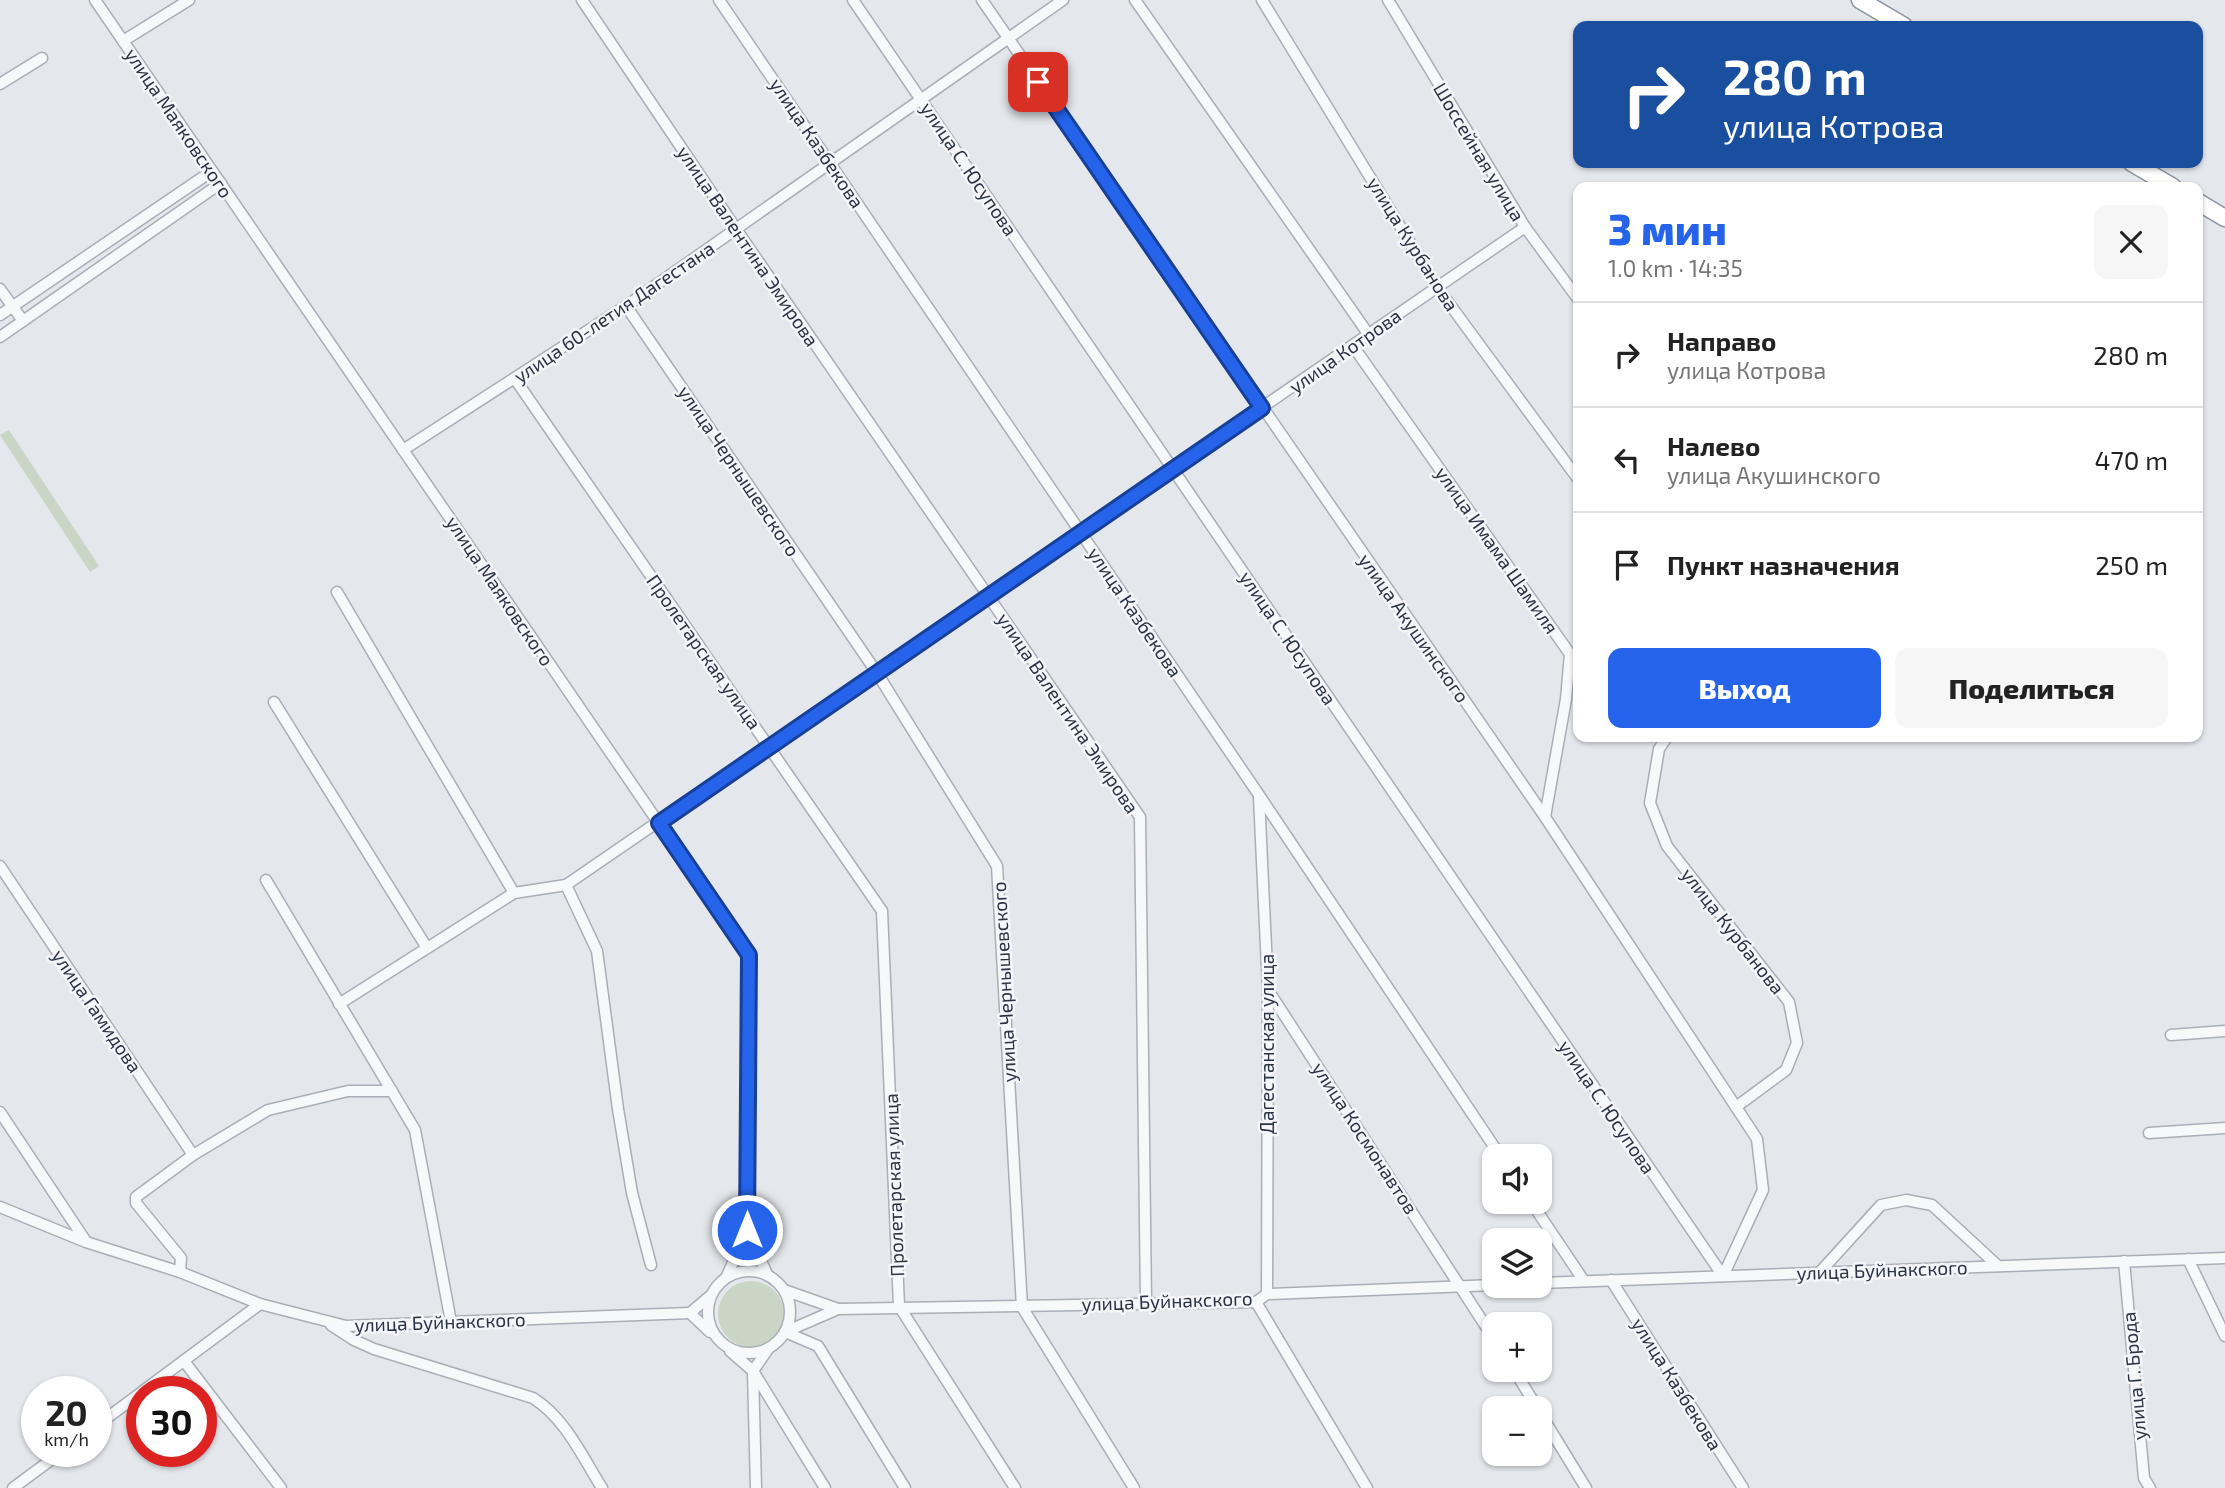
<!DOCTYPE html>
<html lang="ru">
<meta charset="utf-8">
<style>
body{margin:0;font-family:"Exo 2",sans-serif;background:#f6f6f6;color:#222;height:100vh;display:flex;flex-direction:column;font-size:26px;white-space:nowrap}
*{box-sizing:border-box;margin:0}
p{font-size:23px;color:#767676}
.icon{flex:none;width:38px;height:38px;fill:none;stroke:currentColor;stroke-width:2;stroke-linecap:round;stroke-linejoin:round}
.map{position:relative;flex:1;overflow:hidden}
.drawer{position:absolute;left:1573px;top:182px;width:630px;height:560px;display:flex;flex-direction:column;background:#fff;border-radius:14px;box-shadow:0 2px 5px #0004}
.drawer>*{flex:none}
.top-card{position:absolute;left:1573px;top:21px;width:630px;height:147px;border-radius:14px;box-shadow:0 2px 5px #0004;background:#1a4fa0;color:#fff;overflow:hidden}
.controls{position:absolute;left:1482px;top:1144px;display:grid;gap:14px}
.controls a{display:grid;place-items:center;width:70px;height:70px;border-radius:14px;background:#fff;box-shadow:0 2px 5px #0004;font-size:35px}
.speed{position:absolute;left:21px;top:1376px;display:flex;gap:14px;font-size:35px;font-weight:700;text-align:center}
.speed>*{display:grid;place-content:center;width:91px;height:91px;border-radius:50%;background:#fff;box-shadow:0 2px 5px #0004;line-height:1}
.speed small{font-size:18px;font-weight:400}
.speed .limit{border:10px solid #d22;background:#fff;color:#111}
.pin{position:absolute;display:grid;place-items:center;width:60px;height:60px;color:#fff;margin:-30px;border-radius:14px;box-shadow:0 4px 10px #0006}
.me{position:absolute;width:77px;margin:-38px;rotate:0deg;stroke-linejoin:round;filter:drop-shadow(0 0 5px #0008)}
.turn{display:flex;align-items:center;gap:24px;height:147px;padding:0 35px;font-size:32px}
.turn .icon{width:91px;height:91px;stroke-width:2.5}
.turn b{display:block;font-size:49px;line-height:60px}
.round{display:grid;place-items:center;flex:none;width:74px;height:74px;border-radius:14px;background:#f6f6f6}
.summary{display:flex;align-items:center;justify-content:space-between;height:119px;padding:0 35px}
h1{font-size:42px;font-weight:800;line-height:52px;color:#2563eb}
.cta{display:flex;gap:14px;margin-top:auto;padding:14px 35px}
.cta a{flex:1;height:80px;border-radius:14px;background:#2563eb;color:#fff;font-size:28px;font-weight:800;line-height:80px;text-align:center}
.cta a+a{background:#f6f6f6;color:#222}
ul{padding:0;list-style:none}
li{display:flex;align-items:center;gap:21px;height:105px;padding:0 35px;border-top:2px solid #e0e0e0}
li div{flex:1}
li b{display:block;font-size:26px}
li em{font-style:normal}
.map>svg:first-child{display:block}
.green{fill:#c9d6c5}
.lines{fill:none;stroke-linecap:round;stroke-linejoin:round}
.minor-casing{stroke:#a9aeb7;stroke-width:13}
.trunk-casing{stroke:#8b94a3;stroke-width:19}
.minor{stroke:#f7f8fa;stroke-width:10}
.trunk{stroke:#fff;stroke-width:16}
.route-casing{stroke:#184099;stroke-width:18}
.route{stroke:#2563eb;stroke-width:12}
.labels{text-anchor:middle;stroke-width:5;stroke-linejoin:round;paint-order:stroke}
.street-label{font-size:19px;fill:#2b3445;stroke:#f4f6f9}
</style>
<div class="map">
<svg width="2225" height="1488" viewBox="0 0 2225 1488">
<rect width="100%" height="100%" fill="#e4e7ec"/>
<g class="green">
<polygon points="9,430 99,566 90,572 0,435"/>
<circle cx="751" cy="1314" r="33"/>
</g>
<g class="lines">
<defs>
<g id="minor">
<polyline points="95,0 749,955 747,1230"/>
<polyline points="582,0 736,229 1140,817 1146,1302"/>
<polyline points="719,0 1259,795 1501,1157"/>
<polyline points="853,0 1723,1276"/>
<polyline points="982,0 1545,817 1757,1139 1763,1190 1723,1276"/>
<polyline points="1135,0 1369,335"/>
<polyline points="1262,0 1437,287 1578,479"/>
<polyline points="1388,0 1525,227 1578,299"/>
<polyline points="123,41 189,0"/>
<polyline points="0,84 42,58"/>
<polyline points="0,289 23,321"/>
<polyline points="626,306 877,673 997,866 1022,1307 1134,1488"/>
<polyline points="0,315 212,171"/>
<polyline points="0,337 221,183"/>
<polyline points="1353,346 1570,654 1566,699 1545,817"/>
<polyline points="515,379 882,911 899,1306 1015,1488"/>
<polyline points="403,450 626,306 1063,0"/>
<polyline points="337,592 514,893"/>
<polyline points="274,702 427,948"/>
<polyline points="1667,737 1659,749 1650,803 1667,846 1789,1002 1797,1043 1786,1070 1736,1107"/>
<polyline points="1259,797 1268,990 1267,1294"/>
<polyline points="0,866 193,1155"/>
<polyline points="266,880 415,1130 451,1322"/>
<polyline points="566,885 597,951 618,1109 632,1193 651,1265"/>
<polyline points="1268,990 1494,1339"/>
<polyline points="339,1004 514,893 566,885 1525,227"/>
<polyline points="2171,1035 2225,1031"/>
<polyline points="0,1112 85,1240"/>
<polyline points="2149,1133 2225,1128"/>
<polyline points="1531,1202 1584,1281"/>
<polyline points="0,1207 86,1242 180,1272 260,1304 346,1326 690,1313"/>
<polyline points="2188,1259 2225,1336"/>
<polyline points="2124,1261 2144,1478 2150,1488"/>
<circle cx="749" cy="1312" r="41"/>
<polyline points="180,1272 181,1258 136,1203 136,1197 193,1155 268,1110 348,1091 392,1091"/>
<polyline points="1820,1272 1881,1205 1906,1200 1932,1205 1998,1266"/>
<polyline points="727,1276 747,1230 767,1274"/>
<polyline points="1611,1280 1743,1488"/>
<polyline points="1540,1283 2225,1258"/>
<polyline points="784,1290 838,1309"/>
<polyline points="1256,1302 1367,1488"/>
<polyline points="690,1313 710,1332"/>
<polyline points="690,1313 710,1296"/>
<path d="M 331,1325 L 354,1340 L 374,1349 L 533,1398 C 565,1418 582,1456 602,1488"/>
<polyline points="785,1332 838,1309 1256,1302 1267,1294 1494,1285"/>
<polyline points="785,1332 818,1346 905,1488"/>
<polyline points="730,1351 753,1371 825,1488"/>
<polyline points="184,1361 281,1488"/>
<polyline points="1514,1370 1538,1409"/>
<polyline points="753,1371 768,1349"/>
<polyline points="753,1372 756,1488"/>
<polyline points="143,1391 260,1304"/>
<polyline points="1540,1413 1586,1488"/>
<polyline points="96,1426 142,1392"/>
<polyline points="13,1488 63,1451"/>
</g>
<g id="trunk">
<polyline points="1860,0 1904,26"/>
<polyline points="2132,163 2173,187"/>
<polyline points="2198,202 2225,218"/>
</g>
</defs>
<use href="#minor" class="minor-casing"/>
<use href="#trunk" class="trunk-casing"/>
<use href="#minor" class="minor"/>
<use href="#trunk" class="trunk"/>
</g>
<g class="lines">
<defs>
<polyline id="route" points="747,1230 749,955 659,823 1262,408 1038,82"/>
</defs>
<use href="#route" class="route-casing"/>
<use href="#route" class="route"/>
</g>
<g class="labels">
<g class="street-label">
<text transform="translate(179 123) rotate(56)" y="7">улица Маяковского</text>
<text transform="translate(817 143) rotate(56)" y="7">улица Казбекова</text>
<text transform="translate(1479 152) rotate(59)" y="7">Шоссейная улица</text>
<text transform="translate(969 169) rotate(56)" y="7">улица С. Юсупова</text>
<text transform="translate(1413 244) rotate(58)" y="7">улица Курбанова</text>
<text transform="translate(748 246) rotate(56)" y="7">улица Валентина Эмирова</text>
<text transform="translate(614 312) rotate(-34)" y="7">улица 60-летия Дагестана</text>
<text transform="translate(1345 351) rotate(-35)" y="7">улица Котрова</text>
<text transform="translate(739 471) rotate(56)" y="7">улица Чернышевского</text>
<text transform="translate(1497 550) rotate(55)" y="7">улица Имама Шамиля</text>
<text transform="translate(500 591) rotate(56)" y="7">улица Маяковского</text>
<text transform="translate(1135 612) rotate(56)" y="7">улица Казбекова</text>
<text transform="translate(1414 628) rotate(55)" y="7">улица Акушинского</text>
<text transform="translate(1288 638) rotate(56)" y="7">улица С. Юсупова</text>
<text transform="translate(704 652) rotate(55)" y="7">Пролетарская улица</text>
<text transform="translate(1068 713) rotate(56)" y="7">улица Валентина Эмирова</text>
<text transform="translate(1733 931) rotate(52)" y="7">улица Курбанова</text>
<text transform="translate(1004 982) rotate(-93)" y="7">улица Чернышевского</text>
<text transform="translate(97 1011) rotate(56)" y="7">улица Гамидова</text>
<text transform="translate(1267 1044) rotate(-90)" y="7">Дагестанская улица</text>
<text transform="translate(1607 1107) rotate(56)" y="7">улица С. Юсупова</text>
<text transform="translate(1365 1138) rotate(57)" y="7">улица Космонавтов</text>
<text transform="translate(894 1185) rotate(-92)" y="7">Пролетарская улица</text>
<text transform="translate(1882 1270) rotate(-2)" y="7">улица Буйнакского</text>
<text transform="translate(1167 1301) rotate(-2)" y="7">улица Буйнакского</text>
<text transform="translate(440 1322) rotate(-2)" y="7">улица Буйнакского</text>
<text transform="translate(2134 1376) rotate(-95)" y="7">улица Г. Брода</text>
<text transform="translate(1677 1384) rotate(58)" y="7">улица Казбекова</text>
</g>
</g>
</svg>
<div class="controls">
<a><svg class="icon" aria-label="sound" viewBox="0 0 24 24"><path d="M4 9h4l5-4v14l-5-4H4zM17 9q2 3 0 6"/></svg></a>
<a><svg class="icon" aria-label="layers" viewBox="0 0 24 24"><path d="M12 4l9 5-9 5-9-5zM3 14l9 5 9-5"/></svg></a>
<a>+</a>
<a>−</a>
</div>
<div class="speed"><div>20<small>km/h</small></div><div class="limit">30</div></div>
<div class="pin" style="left:1038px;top:82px;background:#d93025"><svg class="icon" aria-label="arrive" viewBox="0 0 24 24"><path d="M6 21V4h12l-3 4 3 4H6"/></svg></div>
<svg class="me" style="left:747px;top:1230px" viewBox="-20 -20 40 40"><circle r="17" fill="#2563eb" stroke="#fff" stroke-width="3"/><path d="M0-11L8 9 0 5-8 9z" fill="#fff"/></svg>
<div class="top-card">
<div class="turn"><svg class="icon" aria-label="right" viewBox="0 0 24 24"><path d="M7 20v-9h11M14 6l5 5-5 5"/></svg><div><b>280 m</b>улица Котрова</div></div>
</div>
<section class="drawer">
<div class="summary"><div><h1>3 мин</h1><p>1.0 km · 14:35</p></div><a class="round"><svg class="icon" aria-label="close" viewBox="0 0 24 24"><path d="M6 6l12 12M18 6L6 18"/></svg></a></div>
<ul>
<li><svg class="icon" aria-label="right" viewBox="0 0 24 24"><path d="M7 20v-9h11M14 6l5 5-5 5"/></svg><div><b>Направо</b><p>улица Котрова</p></div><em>280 m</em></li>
<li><svg class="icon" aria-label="left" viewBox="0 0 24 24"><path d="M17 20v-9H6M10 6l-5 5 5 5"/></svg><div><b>Налево</b><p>улица Акушинского</p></div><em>470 m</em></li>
<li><svg class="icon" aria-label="arrive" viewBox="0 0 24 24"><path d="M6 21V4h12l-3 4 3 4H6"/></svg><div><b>Пункт назначения</b></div><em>250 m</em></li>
</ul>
<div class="cta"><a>Выход</a><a>Поделиться</a></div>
</section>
</div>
